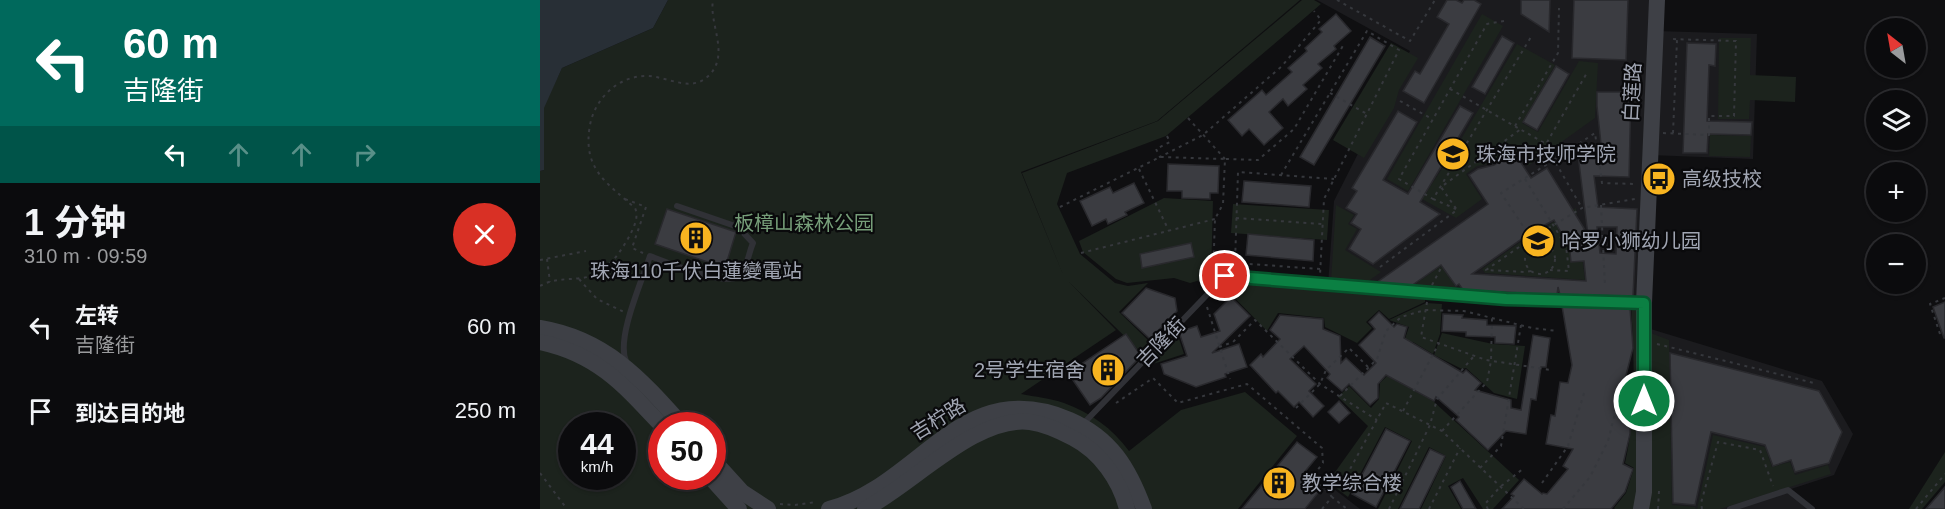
<!DOCTYPE html>
<html lang="zh">
<meta charset="utf-8">
<style>
body{margin:0;font-family:Arial,"Noto Sans SC",sans-serif;background:#19191b;color:#f1f3f6;height:100vh;display:flex;flex-direction:column;font-size:22px;white-space:nowrap}
*{box-sizing:border-box;margin:0}
p{font-size:20px;color:#9a9b9d}
.icon{flex:none;width:33px;height:33px;fill:none;stroke:currentColor;stroke-width:2;stroke-linecap:round;stroke-linejoin:round}
.map{position:relative;flex:1;overflow:hidden}
.drawer{display:flex;flex-direction:column;background:#0b0b0d;width:540px}
.drawer>*{flex:none}
.banner{background:#00695c;color:#fff;overflow:hidden}
.needle{width:39px;rotate:329deg}
.buttons{position:absolute;left:1326px;top:18px;display:grid;gap:12px}
.buttons a{display:grid;place-items:center;width:60px;height:60px;border-radius:50%;background:#0b0b0d;box-shadow:0 2px 4px #0004,0 0 0 2px #2b2b2e;font-size:30px}
.speed{position:absolute;left:18px;top:412px;display:flex;gap:12px;font-size:30px;font-weight:700;text-align:center}
.speed>*{display:grid;place-content:center;width:78px;height:78px;border-radius:50%;background:#0b0b0d;box-shadow:0 2px 4px #0004,0 0 0 2px #2b2b2e;line-height:1}
.speed small{font-size:15px;font-weight:400}
.speed .limit{border:9px solid #d22;background:#fff;color:#111}
.pin{position:absolute;display:grid;place-items:center;width:51px;height:51px;color:#fff;margin:-26px;border:3px solid #fff;border-radius:50%;box-shadow:0 2px 6px #0007}
.me{position:absolute;width:66px;margin:-33px;rotate:0deg;stroke-linejoin:round;filter:drop-shadow(0 0 4px #0008)}
.turn{display:flex;align-items:center;gap:21px;height:126px;padding:0 24px;font-size:27px}
.turn .icon{width:78px;height:78px;stroke-width:2.5}
.turn b{display:block;font-size:42px;line-height:51px}
.lanes{display:flex;align-items:center;height:57px;padding:0 24px;background:#0003;justify-content:center;gap:30px;direction:ltr}
.lanes .off{opacity:.35}
.round{display:grid;place-items:center;flex:none;width:63px;height:63px;border-radius:32px;background:#19191b}
.head{display:flex;align-items:center;justify-content:space-between;height:102px;padding:0 24px}
h1{font-size:36px;font-weight:700;line-height:45px}
ul{padding:0;list-style:none}
li{display:flex;align-items:center;gap:18px;height:84px;padding:0 24px}
li div{flex:1}
li b{display:block;font-size:22px}
li em{font-style:normal}
main{display:flex;flex:1;min-height:0}
.map>svg:first-child{display:block}
.built{fill:#1b1b1e}
.green{fill:#1c231d;fill-rule:evenodd}
.water{fill:#282f36}
.building{fill:#3b3c41;stroke:#29292d;stroke-width:1.5;fill-rule:evenodd}
.lines{fill:none;stroke-linecap:round;stroke-linejoin:round}
.path{stroke:#36383d;stroke-width:2;stroke-dasharray:3 4.5;stroke-linecap:butt}
.lane{stroke:#303136;stroke-width:6}
.secondary{stroke:#3e4046;stroke-width:16}
.route-casing{stroke:#07532c;stroke-width:15}
.route{stroke:#0b8043;stroke-width:10}
.labels{text-anchor:middle;stroke-width:4.5;stroke-linejoin:round;paint-order:stroke}
.street-label{font-size:20px;fill:#a0a5b2;stroke:#0a0a0c}
.poi-label{font-size:20px;fill:#a0a5b2;stroke:#0a0a0c;text-anchor:start}
.park-label{font-size:20px;fill:#769e79;stroke:#0a0a0c}
</style>
<main>
<section class="drawer">
<div class="banner">
<div class="turn"><svg class="icon" aria-label="left" viewBox="0 0 24 24"><path d="M17 20v-9H6M10 6l-5 5 5 5"/></svg><div><b>60 m</b>吉隆街</div></div>
<div class="lanes"><svg class="icon" aria-label="left" viewBox="0 0 24 24"><path d="M17 20v-9H6M10 6l-5 5 5 5"/></svg><svg class="icon off" aria-label="ahead" viewBox="0 0 24 24"><path d="M12 20V5M6 11l6-6 6 6"/></svg><svg class="icon off" aria-label="ahead" viewBox="0 0 24 24"><path d="M12 20V5M6 11l6-6 6 6"/></svg><svg class="icon off" aria-label="right" viewBox="0 0 24 24"><path d="M7 20v-9h11M14 6l5 5-5 5"/></svg></div>
</div>
<div class="head"><div><h1>1 分钟</h1><p>310 m · 09:59</p></div><a class="round" style="background:#d93025;color:#fff"><svg class="icon" aria-label="close" viewBox="0 0 24 24"><path d="M6 6l12 12M18 6L6 18"/></svg></a></div>
<ul>
<li><svg class="icon" aria-label="left" viewBox="0 0 24 24"><path d="M17 20v-9H6M10 6l-5 5 5 5"/></svg><div><b>左转</b><p>吉隆街</p></div><em>60 m</em></li>
<li><svg class="icon" aria-label="arrive" viewBox="0 0 24 24"><path d="M6 21V4h12l-3 4 3 4H6"/></svg><div><b>到达目的地</b></div><em>250 m</em></li>
</ul>
</section>
<div class="map">
<svg width="1405" height="509" viewBox="0 0 1405 509">
<rect width="100%" height="100%" fill="#0f0f11"/>
<g class="built">
<polygon points="777,0 1117,0 1116,31 1217,34 1213,159 1110,155 1104,303 965,299 788,285 794,201 870,51"/>
<polygon points="1104,327 1282,381 1313,434 1294,475 1248,490 1271,509 1101,509"/>
<polygon points="786,483 820,509 766,509"/>
</g>
<g class="green">
<path d="M 128,0 L 760,0 L 617,121 L 481,172 L 524,277 L 482,173 L 618,121 L 762,0 L 774,0 L 781,4 L 626,136 L 527,173 L 517,204 L 540,254 L 575,283 L 588,286 L 608,283 L 579,312 L 610,342 L 628,323 L 636,330 L 644,354 L 613,364 L 528,281 L 576,330 L 481,394 C 495,397 510,398 524,403 C 551,413 572,428 589,451 L 641,410 L 705,392 L 757,436 L 698,509 L 0,509 L 0,171 L 4,170 L 3,108 L 22,68 L 113,28 ZM 32,426 L 82,426 L 82,477 L 32,477 ZM 122,426 L 172,426 L 172,477 L 122,477 Z"/>
<polygon points="942,14 963,26 868,191 847,179"/>
<polygon points="1179,38 1211,38 1210,75 1256,77 1255,102 1210,100 1209,119 1178,119"/>
<polygon points="851,43 878,58 859,90 854,108 824,158 793,140"/>
<polygon points="977,44 1015,65 982,123 998,132 1039,61 1058,63 1055,118 988,166 975,149 954,163 937,166 926,174 942,199 916,218 882,199 917,146"/>
<polygon points="1170,135 1211,136 1210,157 1169,156"/>
<polygon points="624,198 673,201 671,277 650,283 634,278 587,283 576,279 543,252 539,241"/>
<polygon points="693,204 789,210 787,240 691,233"/>
<polygon points="796,205 814,215 808,224 817,229 805,250 841,272 823,285 791,281"/>
<polygon points="1036,208 1045,280 945,273 942,269 979,243"/>
<polygon points="901,266 921,294 868,289"/>
<polygon points="687,278 885,294 885,302 849,319 839,310 826,322 832,328 817,343 785,327 784,318 738,313 727,331 681,284"/>
<polygon points="886,303 902,304 900,334 893,354 873,342 864,358 859,356 869,327 849,320"/>
<path d="M 1091,304 L 1102,305 L 1099,509 L 1075,509 L 1074,508 L 1086,493 L 1094,468 L 1085,463 C 1097,412 1094,357 1091,304 Z"/>
<polygon points="1108,332 1129,340 1132,505 1155,507 1156,509 1104,509"/>
<polygon points="902,333 953,344 985,346 977,399 954,393 926,368 922,369 894,355"/>
<polygon points="847,376 893,401 979,480 953,509 943,509 923,478 908,486 921,509 881,509 906,456 889,447 858,509 838,509 872,441 845,427 808,497 788,482 828,426 798,397 809,386 831,408 839,399 840,383"/>
<polygon points="1173,435 1225,447 1232,467 1250,462 1255,475 1288,465 1291,474 1180,509 1157,509"/>
<polygon points="1405,452 1405,482 1382,509 1369,509"/>
</g>
<polygon class="water" points="0,0 128,0 113,28 22,68 4,108 4,170 0,171"/>
<g class="building">
<polygon points="907,0 916,0 922,3 924,0 934,0 941,4 884,103 863,91 875,71 880,74 909,24 897,17"/>
<polygon points="981,0 1010,0 1009,32 981,14"/>
<polygon points="1034,0 1088,0 1086,60 1032,58"/>
<polygon points="796,14 811,31 794,46 796,49 778,64 782,68 763,85 767,89 748,106 743,99 729,112 743,128 724,145 709,129 702,136 688,120 722,90 726,95 752,72 748,68 767,51 765,48 782,32 779,29"/>
<polygon points="962,36 974,43 945,94 932,87"/>
<polygon points="830,37 845,46 774,165 760,157"/>
<polygon points="1147,43 1176,44 1175,66 1169,65 1167,121 1212,122 1211,135 1168,134 1167,153 1143,153"/>
<polygon points="1016,66 1029,74 997,130 983,122"/>
<path d="M 1057,92 L 1091,92 L 1089,177 L 1054,176 L 1058,207 L 1097,209 L 1093,296 L 1020,295 L 1018,287 L 1017,295 L 923,290 L 919,284 L 916,286 L 901,265 L 871,286 L 836,283 L 948,204 L 929,175 L 938,169 L 954,165 L 974,152 L 991,178 L 1007,168 L 1048,235 L 1037,147 L 1061,144 L 1057,106 ZM 1014,220 L 1023,236 L 1028,233 L 1031,262 L 1044,261 L 1046,281 L 932,274 L 990,233 ZM 1057,227 L 1077,227 L 1076,254 L 1060,253 Z"/>
<polygon points="920,106 933,113 880,202 900,214 833,264 809,249 821,229 811,223 817,214 806,208 817,191 812,188 858,111 877,122 843,180 868,194"/>
<polygon points="628,164 679,166 678,193 670,193 670,199 642,198 642,191 627,191"/>
<polygon points="704,181 771,186 769,207 702,202"/>
<polygon points="594,183 604,203 585,212 587,215 568,224 566,219 552,226 540,201 570,187 573,193"/>
<polygon points="127,209 196,232 185,268 115,244"/>
<polygon points="708,234 774,240 773,261 706,255"/>
<polygon points="651,243 654,257 602,268 600,254"/>
<polygon points="606,288 635,298 637,311 610,339 582,313"/>
<polygon points="691,297 710,316 672,353 699,344 707,367 685,374 686,377 656,387 624,374 621,364 647,356 639,332 657,326 661,337 680,331 674,314"/>
<polygon points="1405,302 1405,338 1404,338 1393,307"/>
<polygon points="1022,306 1090,308 1093,348 1082,391 1091,393 1090,434 1083,464 1093,469 1085,492 1071,509 962,509 974,496 971,494 984,479 1002,494 1003,493 1007,494 1028,469 1023,466 1033,449 1006,444 1011,415 1015,416 1020,382 1028,383 1032,365"/>
<polygon points="839,312 854,327 857,324 867,327 864,338 923,373 926,370 941,383 935,390 971,400 971,408 981,410 993,335 1010,338 1006,367 1001,367 996,400 991,399 986,434 966,431 948,450 916,420 919,417 896,397 894,401 846,375 838,384 838,398 830,405 809,384 802,391 787,378 790,374 764,346 750,359 776,384 769,391 784,406 773,417 759,402 754,407 738,391 736,393 710,365 721,354 723,357 740,339 730,330 740,315 783,319 783,329 800,336 801,363 806,358 824,375 836,363 819,345 835,329 829,322"/>
<polygon points="903,314 923,315 922,318 947,320 947,325 976,326 974,344 955,343 955,337 926,336 926,332 902,331"/>
<polygon points="586,334 601,356 561,398 550,405 528,373"/>
<polygon points="1130,353 1279,391 1302,432 1289,463 1255,472 1251,460 1233,466 1225,445 1171,432 1155,505 1133,503"/>
<polygon points="799,401 810,413 799,423 788,412"/>
<polygon points="846,429 870,441 836,507 812,494"/>
<polygon points="757,442 777,457 763,474 781,489 765,509 702,509"/>
<polygon points="890,449 905,456 879,509 860,509"/>
<polygon points="920,481 936,509 923,509 911,487"/>
<polygon points="1405,487 1405,509 1386,509"/>
</g>
<g class="lines">
<g class="path">
<polyline points="797,0 870,41 895,0"/>
<polyline points="964,21 947,24 859,179 893,199 991,37"/>
<polyline points="910,89 1006,144 1048,71"/>
<polyline points="790,93 827,114"/>
<polyline points="860,101 892,119"/>
<polyline points="648,118 685,159"/>
<polyline points="975,126 1018,53 1019,8"/>
<polyline points="1123,133 1169,135 1169,116 1194,116 1196,41 1130,39"/>
<polyline points="1133,133 1137,40"/>
<polyline points="627,136 630,142 616,149 620,157 663,135 742,66 781,20 774,11"/>
<polyline points="1014,160 1055,133 1062,183 1096,184"/>
<polyline points="599,169 629,231"/>
<polyline points="741,175 827,31 859,50 784,199 780,275"/>
<polyline points="985,179 1026,246 1029,271 1010,270"/>
<polyline points="85,199 106,207 92,248 103,253"/>
<polyline points="893,199 916,209"/>
<polyline points="1061,205 1065,286"/>
<polyline points="520,207 620,157 685,159"/>
<polyline points="696,218 782,224"/>
<polyline points="991,238 961,193 1014,160 1042,208"/>
<circle cx="1000" cy="259" r="15"/>
<polyline points="541,253 675,219"/>
<polyline points="7,259 10,282"/>
<polyline points="0,260 46,251"/>
<polyline points="840,267 917,210 901,187 981,129"/>
<polyline points="780,269 695,263 698,172 794,179"/>
<polyline points="991,271 986,272 946,270 992,238 1042,208 1095,199"/>
<polyline points="673,276 675,219 683,204 685,159 718,160 754,129 804,44"/>
<polyline points="39,279 57,299 84,312"/>
<polyline points="892,285 901,268"/>
<path d="M 0,286 C 14,278 26,280 42,278 C 65,275 79,255 90,235 C 94,227 99,217 95,208 C 67,183 42,169 50,125 C 55,98 79,75 108,76 C 130,77 154,95 172,72 C 188,51 169,23 173,0"/>
<polyline points="887,302 881,337 946,360 1011,370"/>
<polyline points="667,307 690,379"/>
<polyline points="1400,334 1390,304 1405,298"/>
<polyline points="1117,344 1274,383"/>
<polyline points="679,347 693,342 715,320 780,384 837,420"/>
<polyline points="800,396 837,359 846,331 861,317 885,310 924,311 992,328 1018,331"/>
<polyline points="576,403 613,378 638,403 707,384 782,448 783,463 773,476 792,497"/>
<polyline points="756,408 780,384 786,370 809,348 828,367"/>
<polyline points="863,411 899,343"/>
<polyline points="902,431 947,382 951,361 952,318"/>
<polyline points="940,468 961,446 981,325"/>
<polyline points="0,473 27,509"/>
<polyline points="803,482 846,403 902,431 984,509"/>
<polyline points="1002,483 1028,446 1045,390"/>
<polyline points="240,504 255,505 276,502"/>
<polyline points="782,509 792,497 807,509"/>
<polyline points="849,509 890,425 897,399 934,356"/>
<polyline points="889,509 920,448"/>
<polyline points="948,509 945,504 960,487 984,468"/>
<polyline points="1023,509 1050,477 1068,441 1080,394"/>
<polyline points="1118,509 1119,491"/>
<polyline points="1162,509 1161,503 1178,442 1220,450 1233,486"/>
<polyline points="1376,509 1405,474"/>
</g>
<g class="lane">
<path d="M 86,361 C 76,338 102,281 110,256 C 126,262 191,289 201,275 C 207,267 209,252 213,243 L 198,227 L 137,206"/>
<polyline points="542,425 685,276 966,299 1104,303"/>
<polyline points="1190,509 1248,490 1272,509"/>
</g>
<g class="secondary">
<path d="M 0,328 C 66,339 101,379 143,426"/>
<path d="M 0,342 C 57,354 84,385 122,426"/>
<polyline points="172,459 202,492 228,509"/>
<polyline points="170,477 199,509"/>
<path d="M 289,509 C 380,486 421,373 530,420 C 571,438 589,468 604,509"/>
<path d="M 325,509 C 372,485 436,415 490,422 C 505,424 520,431 533,438 C 560,452 580,480 587,509"/>
<polyline points="1101,509 1104,492 1104,303 1117,0"/>
</g>
</g>
<g class="lines">
<defs>
<polyline id="route" points="685,276 966,299 1104,303 1104,401"/>
</defs>
<use href="#route" class="route-casing"/>
<use href="#route" class="route"/>
</g>
<defs>
<symbol id="university-disc" viewBox="-11 -11 22 22"><circle r="9.5" fill="#f8b420" stroke="#0a0a0c"/><path d="M0-5L7-2L0 1L-7-2ZM-4 1L0 2.5L4 1V4Q0 6-4 4Z" fill="#111"/></symbol>
<symbol id="bus-disc" viewBox="-11 -11 22 22"><circle r="9.5" fill="#f8b420" stroke="#0a0a0c"/><path d="M-5-6H5V4H4V6H2V4H-2V6H-4V4H-5ZM-3.5-4V0h7V-4ZM-3.5 1.2v1.5H-2V1.2ZM2 1.2v1.5H3.5V1.2Z" fill="#111"/></symbol>
<symbol id="building-disc" viewBox="-11 -11 22 22"><circle r="9.5" fill="#f8b420" stroke="#0a0a0c"/><path d="M-4-6H4V6H1V3H-1V6H-4ZM-2.5-4.3h1.7v1.8h-1.7ZM.8-4.3h1.7v1.8H.8ZM-2.5-1h1.7V.8h-1.7ZM.8-1h1.7V.8H.8Z" fill="#111"/></symbol>
<symbol id="school-disc" viewBox="-11 -11 22 22"><circle r="9.5" fill="#f8b420" stroke="#0a0a0c"/><path d="M0-5L7-2L0 1L-7-2ZM-4 1L0 2.5L4 1V4Q0 6-4 4Z" fill="#111"/></symbol>
</defs>
<g fill-rule="evenodd">
<use href="#university-disc" x="894" y="135" width="38" height="38"/>
<use href="#bus-disc" x="1100" y="160" width="38" height="38"/>
<use href="#building-disc" x="137" y="219" width="38" height="38"/>
<use href="#school-disc" x="979" y="222" width="38" height="38"/>
<use href="#building-disc" x="549" y="351" width="38" height="38"/>
<use href="#building-disc" x="720" y="464" width="38" height="38"/>
</g>
<g class="labels">
<g class="street-label">
<text transform="translate(1092 92) rotate(-87)" y="7">白莲路</text>
<text transform="translate(621 342) rotate(-46)" y="7">吉隆街</text>
<text transform="translate(398 419) rotate(-32)" y="7">吉柠路</text>
</g>
<g class="poi-label">
<text x="936" y="161">珠海市技师学院</text>
<text x="1142" y="186">高级技校</text>
<text x="1021" y="248">哈罗小狮幼儿园</text>
<text x="156" y="278" text-anchor="middle">珠海110千伏白蓮變電站</text>
<text x="545" y="377" text-anchor="end">2号学生宿舍</text>
<text x="762" y="490">教学综合楼</text>
</g>
<g class="park-label">
<text x="264" y="230">板樟山森林公园</text>
</g>
</g>
</svg>
<div class="buttons">
<a><svg class="needle" viewBox="-14 -14 28 28"><path d="M0-13l5 13h-10z" fill="#e53935"/><path d="M0 13l5-13h-10z" fill="#9a9b9d"/></svg></a>
<a><svg class="icon" aria-label="layers" viewBox="0 0 24 24"><path d="M12 4l9 5-9 5-9-5zM3 14l9 5 9-5"/></svg></a>
<a>+</a>
<a>−</a>
</div>
<div class="speed"><div>44<small>km/h</small></div><div class="limit">50</div></div>
<div class="pin" style="left:685px;top:276px;background:#d93025"><svg class="icon" aria-label="arrive" viewBox="0 0 24 24"><path d="M6 21V4h12l-3 4 3 4H6"/></svg></div>
<svg class="me" style="left:1104px;top:401px" viewBox="-20 -20 40 40"><circle r="17" fill="#0b8043" stroke="#fff" stroke-width="3"/><path d="M0-11L8 9 0 5-8 9z" fill="#fff"/></svg>
</div>
</main>
